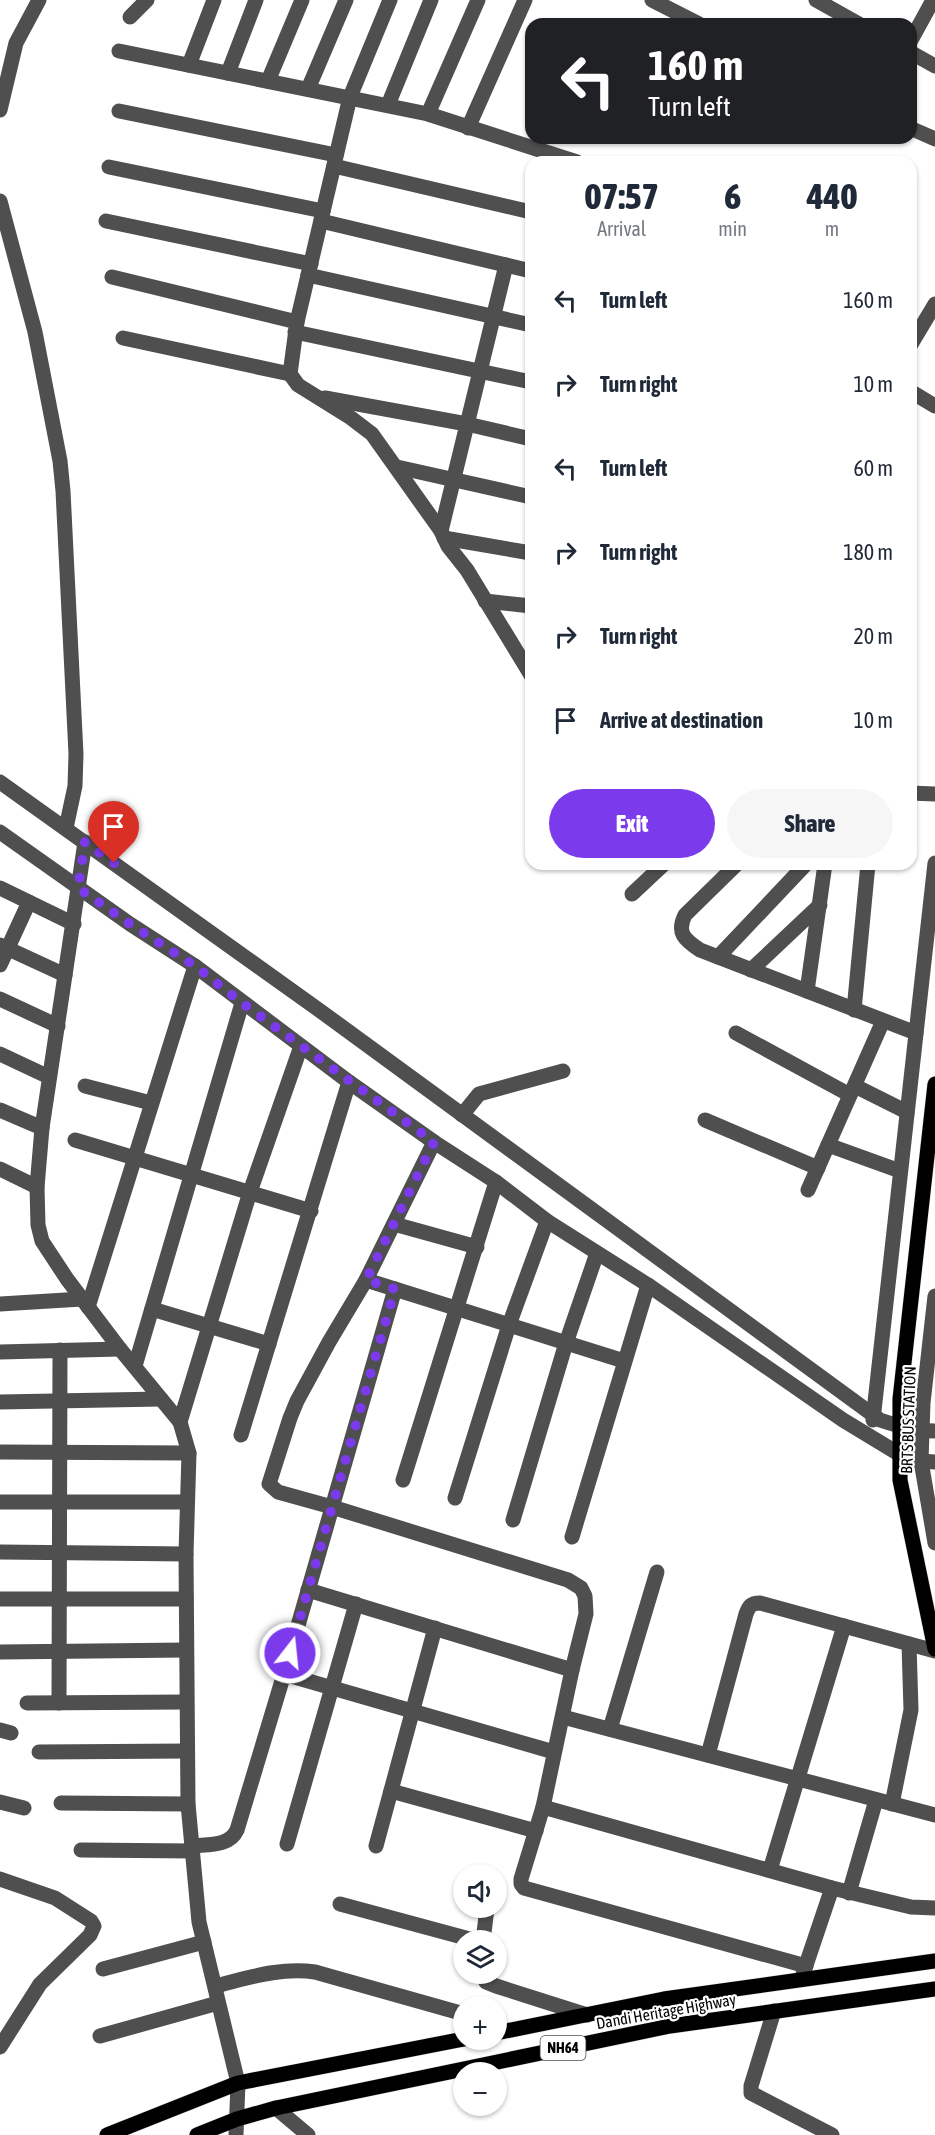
<!DOCTYPE html>
<meta charset="utf-8">
<style>
body{margin:0;font-family:"Asap Condensed",sans-serif;background:#f6f6f7;color:#1f2937;height:100vh;display:flex;flex-direction:column;font-size:22px;white-space:nowrap}
*{box-sizing:border-box;margin:0}
p{font-size:20px;color:#747a83}
.icon{flex:none;width:33px;height:33px;fill:none;stroke:currentColor;stroke-width:2;stroke-linecap:round;stroke-linejoin:round}
.map{position:relative;flex:1;overflow:hidden}
.details{position:absolute;left:525px;top:156px;width:392px;height:714px;display:flex;flex-direction:column;background:#fff;border-radius:18px;box-shadow:0 2px 4px #0004}
.details>*{flex:none}
.top-card{position:absolute;left:525px;top:18px;width:392px;height:126px;border-radius:18px;box-shadow:0 2px 4px #0004;background:#202124;color:#fff;overflow:hidden}
.buttons{position:absolute;left:453px;top:1864px;display:grid;gap:12px}
.buttons a{display:grid;place-items:center;width:54px;height:54px;border-radius:50%;background:#fff;box-shadow:0 2px 4px #0004;font-size:30px}
.pin{position:absolute;display:grid;place-items:center;width:51px;height:51px;color:#fff;margin:-62px -26px;border-radius:50% 50% 50% 0;rotate:-45deg;box-shadow:0 0 6px #0007}
.pin .icon{rotate:45deg}
.me{position:absolute;width:66px;margin:-33px;rotate:16deg;stroke-linejoin:round;filter:drop-shadow(0 0 4px #0008)}
.turn{display:flex;align-items:center;gap:21px;height:126px;padding:0 24px;font-size:27px}
.turn .icon{width:78px;height:78px;stroke-width:2.5}
.turn b{display:block;font-size:42px;line-height:51px}
.eta{display:flex;justify-content:space-evenly;align-items:center;height:102px;text-align:center}
.eta b{font-size:36px;font-weight:800;line-height:42px}
.button{display:flex;gap:12px;margin-top:auto;padding:12px 24px}
.button a{flex:1;height:69px;border-radius:36px;background:#7c3aed;color:#fff;font-size:24px;font-weight:800;line-height:69px;text-align:center}
.button a+a{background:#f6f6f7;color:#1f2937}
ul{padding:0;list-style:none}
li{display:flex;align-items:center;gap:18px;height:84px;padding:0 24px}
li div{flex:1}
li b{display:block;font-size:22px}
li em{font-style:normal}
.map>svg:first-child{display:block}
.lines{fill:none;stroke-linecap:round;stroke-linejoin:round}
.major-casing{stroke:#dbdbdb;stroke-width:16}
.minor{stroke:#4f4f4f;stroke-width:15}
.major{stroke:#000;stroke-width:15}
.route{stroke:#7c3aed;stroke-width:10;stroke-dasharray:0 18}
.labels{text-anchor:middle;stroke-width:4.5;stroke-linejoin:round;paint-order:stroke}
.shield{fill:#fff;stroke:#4c4c4c;stroke-width:1.5}
.shield-label{font-size:15px;font-weight:bold;fill:#000}
.street-label{font-size:16px;fill:#000;stroke:#fff}
</style>
<div class="map">
<svg width="935" height="2135" viewBox="0 0 935 2135">
<rect width="100%" height="100%" fill="#fff"/>
<g class="lines">
<defs>
<g id="major">
<polyline points="935,1084 900,1399 900,1480 935,1649"/>
<polyline points="496,2033 664,1999 935,1961"/>
<polyline points="107,2135 238,2083 464,2039"/>
<polyline points="197,2135 237,2119 276,2108 670,2026 935,1989"/>
</g>
</defs>
<use href="#major" class="major-casing"/>
<g class="minor">
<polyline points="390,0 350,97 297,322 290,374 298,385 351,418 372,434 441,531 448,546 467,570 531,675"/>
<polyline points="652,0 699,24"/>
<polyline points="816,0 859,24"/>
<polyline points="130,17 147,0"/>
<polyline points="910,42 933,0"/>
<polyline points="119,51 428,114 577,162"/>
<polyline points="910,52 935,66"/>
<polyline points="189,65 214,0"/>
<polyline points="228,73 256,0"/>
<polyline points="268,81 302,0"/>
<polyline points="308,89 346,0"/>
<polyline points="388,105 431,0"/>
<polyline points="0,110 16,43 39,0"/>
<polyline points="119,111 336,155"/>
<polyline points="428,114 478,0"/>
<polyline points="468,128 525,0"/>
<polyline points="910,128 935,139"/>
<polyline points="334,166 531,212"/>
<polyline points="109,167 323,211"/>
<polyline points="0,201 35,332 60,461 63,491 76,754 75,786 66,828"/>
<polyline points="106,221 311,264"/>
<polyline points="321,221 531,271"/>
<polyline points="308,275 531,325"/>
<polyline points="112,277 297,322"/>
<polyline points="295,332 531,382"/>
<polyline points="123,338 290,374"/>
<polyline points="910,346 935,304"/>
<polyline points="910,391 935,406"/>
<polyline points="325,398 467,424 531,439"/>
<polyline points="397,467 531,497"/>
<polyline points="441,531 506,265"/>
<polyline points="444,538 531,553"/>
<polyline points="485,601 531,606"/>
<path d="M 0,782 L 319,1010 L 880,1420 C 898,1426 915,1431 935,1431"/>
<polyline points="910,793 935,794"/>
<polyline points="0,832 130,924 195,966 349,1082 434,1142 496,1182 547,1221 648,1285 843,1420 899,1454 921,1461 935,1462"/>
<polyline points="85,842 42,1128 37,1187 38,1225 42,1241 67,1279 120,1349 180,1422 189,1453 186,1554 188,1804 199,1922 238,2083 236,2135"/>
<path d="M 737,864 L 685,915 C 676,933 685,940 700,950 L 916,1033"/>
<polyline points="0,888 74,924"/>
<polyline points="632,894 664,864"/>
<polyline points="0,945 65,975"/>
<polyline points="718,957 806,864"/>
<polyline points="0,965 29,902"/>
<polyline points="751,970 820,905"/>
<polyline points="807,991 825,864"/>
<polyline points="0,999 58,1026"/>
<polyline points="854,1010 868,864"/>
<polyline points="736,1033 850,1095"/>
<polyline points="0,1054 49,1077"/>
<polyline points="85,1086 151,1103"/>
<polyline points="855,1086 907,1112"/>
<polyline points="0,1110 42,1128"/>
<polyline points="462,1115 479,1094 563,1071"/>
<polyline points="705,1120 818,1168"/>
<polyline points="75,1140 311,1211"/>
<polyline points="434,1142 366,1280 329,1342 297,1401 290,1418 269,1484 278,1492 332,1507 568,1580 581,1588 585,1596 586,1614 572,1670 543,1807 521,1879 521,1884 524,1888 806,1966"/>
<polyline points="828,1145 900,1171"/>
<polyline points="0,1169 37,1187"/>
<polyline points="808,1190 883,1021"/>
<polyline points="394,1224 477,1247"/>
<polyline points="366,1280 624,1361"/>
<polyline points="935,1296 923,1403 921,1461 935,1543"/>
<polyline points="0,1304 82,1299"/>
<polyline points="88,1307 195,966"/>
<polyline points="152,1309 269,1344"/>
<polyline points="0,1352 120,1349"/>
<polyline points="135,1366 242,1003"/>
<polyline points="0,1402 161,1399"/>
<polyline points="873,1420 935,863"/>
<polyline points="180,1422 250,1192 301,1046"/>
<polyline points="241,1435 349,1082"/>
<polyline points="0,1452 189,1453"/>
<polyline points="403,1480 496,1182"/>
<polyline points="455,1498 509,1325 547,1221"/>
<polyline points="0,1502 187,1502"/>
<polyline points="513,1520 566,1343 597,1253"/>
<polyline points="572,1537 648,1285"/>
<polyline points="0,1552 186,1554"/>
<polyline points="308,1590 572,1670"/>
<polyline points="0,1599 186,1599"/>
<polyline points="0,1652 186,1650"/>
<polyline points="284,1674 554,1752"/>
<polyline points="27,1703 186,1702"/>
<polyline points="59,1703 60,1350"/>
<polyline points="563,1717 935,1815"/>
<polyline points="610,1729 657,1572"/>
<polyline points="0,1730 11,1733"/>
<polyline points="39,1752 187,1751"/>
<path d="M 708,1755 L 746,1614 C 749,1606 751,1603 760,1603 L 935,1651"/>
<polyline points="391,1791 536,1831"/>
<polyline points="0,1802 24,1808"/>
<polyline points="61,1803 188,1804"/>
<polyline points="892,1804 911,1710 909,1644"/>
<polyline points="543,1807 832,1888 911,1907 935,1908"/>
<polyline points="287,1844 356,1604"/>
<path d="M 191,1846 C 208,1844 229,1847 237,1830 L 284,1674 L 395,1289"/>
<polyline points="376,1846 435,1628"/>
<polyline points="81,1850 192,1851"/>
<polyline points="770,1870 844,1626"/>
<polyline points="0,1879 55,1898 91,1921 94,1926 90,1935 40,1984 0,2047"/>
<polyline points="849,1893 876,1800"/>
<polyline points="340,1904 477,1941"/>
<polyline points="483,1941 487,1908"/>
<polyline points="103,1969 204,1942"/>
<polyline points="481,1974 486,1982 496,1986 587,2015"/>
<polyline points="803,1974 832,1888"/>
<path d="M 215,1986 C 248,1978 280,1967 315,1972 L 464,2014"/>
<polyline points="774,2011 751,2086 751,2093 832,2135"/>
<polyline points="100,2036 218,2003"/>
<polyline points="276,2108 308,2135"/>
</g>
<use href="#major" class="major"/>
</g>
<g class="lines">
<polyline class="route" points="114,863 85,842 78,888 130,924 195,966 242,1003 434,1142 366,1280 395,1289 290,1653"/>
</g>
<g class="labels">
<rect class="shield" x="540.5" y="2036" width="45" height="24" rx="4.5"/>
<g class="shield-label">
<text x="563" y="2053">NH64</text>
</g>
<g class="street-label">
<text transform="translate(908 1420) rotate(-88)" y="6">BRTS BUS STATION</text>
<text transform="translate(666 2011) rotate(-10)" y="6">Dandi Heritage Highway</text>
</g>
</g>
</svg>
<div class="buttons">
<a><svg class="icon" aria-label="sound" viewBox="0 0 24 24"><path d="M4 9h4l5-4v14l-5-4H4zM17 9q2 3 0 6"/></svg></a>
<a><svg class="icon" aria-label="layers" viewBox="0 0 24 24"><path d="M12 4l9 5-9 5-9-5zM3 14l9 5 9-5"/></svg></a>
<a>+</a>
<a>−</a>
</div>
<div class="pin" style="left:114px;top:863px;background:#d93025"><svg class="icon" aria-label="arrive" viewBox="0 0 24 24"><path d="M6 21V4h12l-3 4 3 4H6"/></svg></div>
<svg class="me" style="left:290px;top:1653px" viewBox="-20 -20 40 40"><circle r="17" fill="#7c3aed" stroke="#fff" stroke-width="3"/><path d="M0-11L8 9 0 5-8 9z" fill="#fff"/></svg>
<div class="top-card">
<div class="turn"><svg class="icon" aria-label="left" viewBox="0 0 24 24"><path d="M17 20v-9H6M10 6l-5 5 5 5"/></svg><div><b>160 m</b>Turn left</div></div>
</div>
<section class="details">
<div class="eta">
<div><b>07:57</b><p>Arrival</p></div>
<div><b>6</b><p>min</p></div>
<div><b>440</b><p>m</p></div>
</div>
<ul>
<li><svg class="icon" aria-label="left" viewBox="0 0 24 24"><path d="M17 20v-9H6M10 6l-5 5 5 5"/></svg><div><b>Turn left</b></div><em>160 m</em></li>
<li><svg class="icon" aria-label="right" viewBox="0 0 24 24"><path d="M7 20v-9h11M14 6l5 5-5 5"/></svg><div><b>Turn right</b></div><em>10 m</em></li>
<li><svg class="icon" aria-label="left" viewBox="0 0 24 24"><path d="M17 20v-9H6M10 6l-5 5 5 5"/></svg><div><b>Turn left</b></div><em>60 m</em></li>
<li><svg class="icon" aria-label="right" viewBox="0 0 24 24"><path d="M7 20v-9h11M14 6l5 5-5 5"/></svg><div><b>Turn right</b></div><em>180 m</em></li>
<li><svg class="icon" aria-label="right" viewBox="0 0 24 24"><path d="M7 20v-9h11M14 6l5 5-5 5"/></svg><div><b>Turn right</b></div><em>20 m</em></li>
<li><svg class="icon" aria-label="arrive" viewBox="0 0 24 24"><path d="M6 21V4h12l-3 4 3 4H6"/></svg><div><b>Arrive at destination</b></div><em>10 m</em></li>
</ul>
<div class="button"><a>Exit</a><a>Share</a></div>
</section>
</div>
